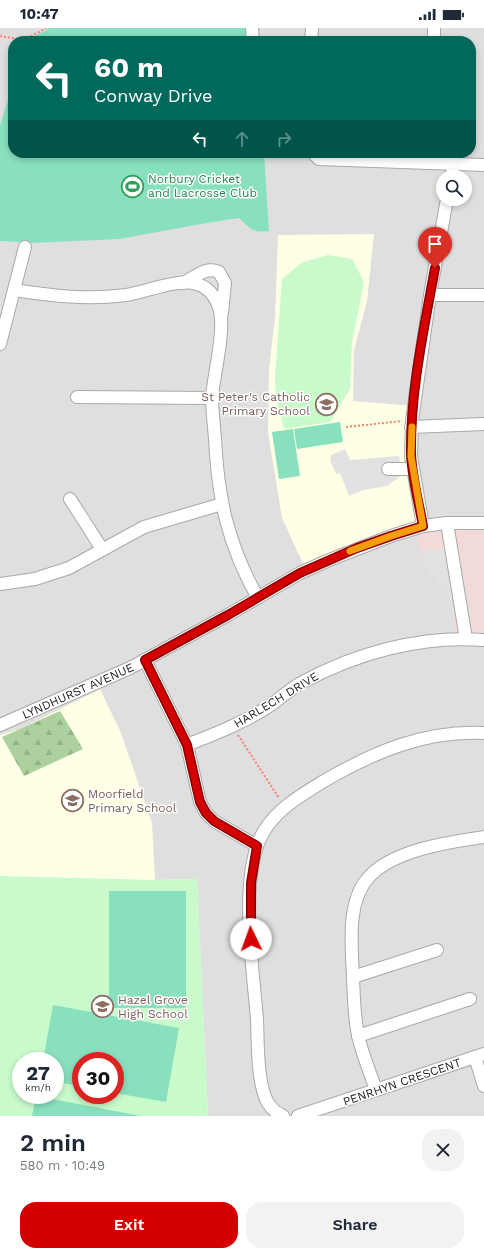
<!DOCTYPE html>
<meta charset="utf-8">
<style>
body{margin:0;font-family:"Work Sans",sans-serif;background:#f2f2f3;color:#1f2937;height:100vh;display:flex;flex-direction:column;font-size:15px;white-space:nowrap}
*{box-sizing:border-box;margin:0}
p{font-size:13px;color:#747a83}
.icon{flex:none;width:22px;height:22px;fill:none;stroke:currentColor;stroke-width:2;stroke-linecap:round;stroke-linejoin:round}
.map{position:relative;height:1088px;overflow:hidden}
.sheet{display:flex;flex-direction:column;background:#fff;flex:1}
.sheet>*{flex:none}
.top-card{position:absolute;left:8px;top:8px;width:468px;height:122px;border-radius:16px;box-shadow:0 2px 6px #0003;background:#00695c;color:#fff;overflow:hidden}
.buttons{position:absolute;left:436px;top:142px;display:grid;gap:8px}
.buttons a{display:grid;place-items:center;width:36px;height:36px;border-radius:50%;background:#fff;box-shadow:0 2px 6px #0003;font-size:20px}
.speed{position:absolute;left:12px;top:1024px;display:flex;gap:8px;font-size:20px;font-weight:700;text-align:center}
.speed>*{display:grid;place-content:center;width:52px;height:52px;border-radius:50%;background:#fff;box-shadow:0 2px 6px #0003;line-height:1}
.speed small{font-size:10px;font-weight:400}
.speed .limit{border:6px solid #d22;background:#fff;color:#111}
.pin{position:absolute;display:grid;place-items:center;width:34px;height:34px;color:#fff;margin:-41px -17px;border-radius:50% 50% 50% 0;rotate:-45deg;box-shadow:0 0 4px #0007}
.pin .icon{rotate:45deg}
.me{position:absolute;width:44px;margin:-22px;rotate:357deg;stroke-linejoin:round;filter:drop-shadow(0 0 3px #0008)}
.turn{display:flex;align-items:center;gap:14px;height:84px;padding:0 20px;font-size:18px}
.turn .icon{width:52px;height:52px;stroke-width:2.5}
.turn b{display:block;font-size:28px;line-height:34px}
.lanes{display:flex;align-items:center;height:38px;padding:0 20px;background:#0003;justify-content:center;gap:20px;direction:ltr}
.lanes .off{opacity:.35}
.round{display:grid;place-items:center;flex:none;width:42px;height:42px;border-radius:16px;background:#f2f2f3}
.overview{display:flex;align-items:center;justify-content:space-between;height:68px;padding:0 20px}
h1{font-size:24px;font-weight:600;line-height:30px}
.cta{display:flex;gap:8px;margin-top:auto;padding:8px 20px}
.cta a{flex:1;height:46px;border-radius:16px;background:#d40000;color:#fff;font-size:16px;font-weight:600;line-height:46px;text-align:center}
.cta a+a{background:#f2f2f3;color:#1f2937}
.status{display:flex;justify-content:space-between;align-items:center;height:28px;padding:0 20px;background:#fff;direction:ltr}
.status svg{height:11px;fill:currentColor}
.map>svg:first-child{display:block}
.residential{fill:#e0dfdf;fill-rule:evenodd}
.commercial{fill:#f2dad9}
.education{fill:#ffffe5;fill-rule:evenodd}
.forest{fill:url(#forest-firs)}
.park{fill:#c8facc;fill-rule:evenodd}
.pitch{fill:#88e0be}
.parking{fill:#e2e2e2}
.lines{fill:none;stroke-linecap:round;stroke-linejoin:round}
.minor-casing{stroke:#a9a9a9;stroke-width:14}
.path{stroke:#fa8072;stroke-width:2;stroke-dasharray:2 2;stroke-linecap:butt}
.minor{stroke:#fff;stroke-width:12}
.route-casing{stroke:#8a0000;stroke-width:10}
.route{stroke:#d40000;stroke-width:7}
.slow{stroke:#f59e0b;stroke-width:7}
.labels{text-anchor:middle;stroke-width:3;stroke-linejoin:round;paint-order:stroke}
.leisure-label{font-size:12px;fill:#27864d;stroke:#fff;text-anchor:start}
.education-label{font-size:12px;fill:#785e54;stroke:#fff;text-anchor:start}
.street-label{font-size:12px;fill:#222;stroke:#fff}
</style>
<div class="status"><b>10:47</b><svg viewBox="0 0 49 12"><path d="M0 12V9h3v3zM5 12V6h3v6zM10 12V3h3v9zM15 12V0h3v12zM26 1h20v11H26zM47 4h2v5h-2z"/></svg></div>
<div class="map">
<svg width="484" height="1088" viewBox="0 0 484 1088">
<defs>
<pattern id="forest-firs" width="22" height="20" patternUnits="userSpaceOnUse"><rect width="22" height="20" fill="#add19e"/><path d="M5 1l3.5 6h-7zM16 11l3.5 6h-7z" fill="#95b388"/></pattern>
</defs>
<rect width="100%" height="100%" fill="#f2efe9"/>
<path class="residential" d="M 0,0 L 484,0 L 484,1088 L 0,1088 ZM 13,13 L 471,13 L 471,125 L 13,125 ZM 443,149 L 465,149 L 465,171 L 443,171 ZM 21,1033 L 55,1033 L 55,1067 L 21,1067 ZM 81,1033 L 115,1033 L 115,1067 L 81,1067 Z"/>
<polygon class="commercial" points="484,495 484,607 455,607 449,560 438,554 425,537 414,501"/>
<g class="education">
<polygon points="374,206 367,273 354,322 353,373 414,378 412,392 423,498 306,542 282,490 268,404 269,342 275,290 278,207"/>
<path d="M 100,661 L 121,705 L 152,795 L 155,852 L 197,851 L 208,1088 L 0,1088 L 0,707 L 20,701 ZM 21,1033 L 55,1033 L 55,1067 L 21,1067 ZM 81,1033 L 115,1033 L 115,1067 L 81,1067 Z"/>
</g>
<polygon class="forest" points="60,683 83,721 24,748 2,709"/>
<g class="park">
<polygon points="328,227 352,231 364,254 352,314 350,361 330,394 284,401 276,371 275,350 282,251 303,234"/>
<path d="M 0,848 L 155,852 L 197,851 L 208,1088 L 0,1088 ZM 21,1033 L 55,1033 L 55,1067 L 21,1067 ZM 81,1033 L 115,1033 L 115,1067 L 81,1067 Z"/>
</g>
<g class="pitch">
<polygon points="50,0 255,0 256,13 25,13"/>
<path d="M 13,57 L 13,125 L 264,125 L 269,203 C 252,205 251,201 239,190 L 212,194 L 119,211 L 32,215 L 0,213 L 0,97 Z"/>
<polygon points="340,394 343,414 297,421 294,401"/>
<polygon points="293,401 300,448 279,451 272,404"/>
<rect x="109" y="863" width="77" height="117"/>
<polygon points="53,977 179,1000 166,1074 115,1065 115,1033 81,1033 81,1058 55,1054 55,1033 43,1033"/>
<polygon points="36,1068 141,1088 32,1088"/>
</g>
<g class="parking">
<polygon points="345,421 350,432 399,428 402,447 387,458 363,462 349,468 340,445 336,446 330,432 331,427"/>
<polygon points="458,519 471,590 453,590 449,560 438,554 425,537 423,523"/>
</g>
<g class="lines">
<defs>
<g id="minor">
<polyline points="252,0 253,13"/>
<polyline points="311,13 312,1"/>
<polyline points="434,13 434,0"/>
<polyline points="313,125 319,131 484,137"/>
<polyline points="451,149 454,136"/>
<path d="M 183,255 C 196,249 205,238 219,244 L 225,255 L 222,285"/>
<path d="M 14,262 C 53,268 86,272 126,267 C 146,264 178,250 197,256 C 208,259 215,268 219,279 C 226,302 214,344 212,369 C 212,383 214,397 215,411 C 218,471 228,517 258,570"/>
<polyline points="430,267 484,267"/>
<polyline points="0,316 25,219"/>
<polyline points="77,369 212,370"/>
<polyline points="411,399 484,396"/>
<polyline points="388,441 413,441"/>
<polyline points="70,471 102,521"/>
<polyline points="447,495 466,611"/>
<polyline points="423,498 411,428 412,392 430,267 447,171"/>
<polyline points="0,556 35,551 69,540 144,499 222,476"/>
<polyline points="145,632 187,717 200,774 206,785 214,793 257,818"/>
<polyline points="0,697 130,640 228,587 300,545 329,532 391,508 423,498 447,495 484,495"/>
<path d="M 187,717 C 214,706 241,696 266,680 C 278,673 288,662 301,655 C 356,625 421,607 484,612"/>
<polyline points="353,949 437,922"/>
<polyline points="358,1008 470,971"/>
<polyline points="475,1029 484,1058"/>
<path d="M 376,1062 C 370,1044 362,1026 358,1007 C 354,988 354,969 353,950 C 352,919 346,875 368,850 C 392,822 449,814 484,809"/>
<path d="M 283,1088 C 274,1084 267,1076 264,1066 C 257,1043 258,1015 257,991 C 253,941 238,845 264,803 C 278,780 303,766 324,753 C 374,724 425,702 484,705"/>
<polyline points="298,1088 484,1026"/>
</g>
</defs>
<use href="#minor" class="minor-casing"/>
<g class="path">
<polyline points="0,8 24,12 46,0"/>
<polyline points="346,399 402,393"/>
<polyline points="238,707 279,770"/>
</g>
<use href="#minor" class="minor"/>
</g>
<g class="lines">
<defs>
<path id="route" d="M 251,911 L 251,855 L 257,818 L 214,793 L 206,785 L 200,774 L 187,717 L 145,632 L 228,587 L 300,545 L 357,520 L 391,508 L 423,498 C 419,475 412,450 411,426 C 410,364 424,301 435,240"/>
</defs>
<use href="#route" class="route-casing"/>
<use href="#route" class="route"/>
<polyline class="slow" points="350,523 391,508 423,498 411,428 412,399"/>
</g>
<defs>
<symbol id="stadium-ring" viewBox="-11 -11 22 22"><circle r="9.5" fill="#fff" stroke="#2e9e5b" stroke-width="1.5"/><path d="M0-5a6.5 5 0 1 0 0 10a6.5 5 0 1 0 0-10ZM-3.5-1.8h7v3.6h-7Z" fill="#2e9e5b"/></symbol>
<symbol id="school-ring" viewBox="-11 -11 22 22"><circle r="9.5" fill="#fff" stroke="#8d6e63" stroke-width="1.5"/><path d="M0-5L7-2L0 1L-7-2ZM-4 1L0 2.5L4 1V4Q0 6-4 4Z" fill="#8d6e63"/></symbol>
</defs>
<g fill-rule="evenodd">
<use href="#stadium-ring" x="120" y="146" width="25" height="25"/>
<use href="#school-ring" x="314" y="364" width="25" height="25"/>
<use href="#school-ring" x="60" y="760" width="25" height="25"/>
<use href="#school-ring" x="90" y="966" width="25" height="25"/>
</g>
<g class="labels">
<g class="leisure-label">
<text x="148" y="155">Norbury Cricket<tspan x="148" dy="14">and Lacrosse Club</tspan></text>
</g>
<g class="education-label">
<text x="310" y="373" text-anchor="end">St Peter's Catholic<tspan x="310" dy="14">Primary School</tspan></text>
<text x="88" y="770">Moorfield<tspan x="88" dy="14">Primary School</tspan></text>
<text x="118" y="976">Hazel Grove<tspan x="118" dy="14">High School</tspan></text>
</g>
<g class="street-label">
<text transform="translate(78 663) rotate(-24)" y="4">LYNDHURST AVENUE</text>
<text transform="translate(276 672) rotate(-31)" y="4">HARLECH DRIVE</text>
<text transform="translate(402 1054) rotate(-19)" y="4">PENRHYN CRESCENT</text>
</g>
</g>
</svg>
<div class="buttons">
<a><svg class="icon" aria-label="search" viewBox="0 0 24 24"><circle cx="10" cy="10" r="6"/><path d="M15 15l6 6"/></svg></a>
</div>
<div class="speed"><div>27<small>km/h</small></div><div class="limit">30</div></div>
<div class="pin" style="left:435px;top:240px;background:#d93025"><svg class="icon" aria-label="arrive" viewBox="0 0 24 24"><path d="M6 21V4h12l-3 4 3 4H6"/></svg></div>
<svg class="me" style="left:251px;top:911px" viewBox="-20 -20 40 40"><circle r="19" fill="#fff"/><path d="M0-13L10 11 0 6-10 11z" fill="#d40000"/></svg>
<div class="top-card">
<div class="turn"><svg class="icon" aria-label="left" viewBox="0 0 24 24"><path d="M17 20v-9H6M10 6l-5 5 5 5"/></svg><div><b>60 m</b>Conway Drive</div></div>
<div class="lanes"><svg class="icon" aria-label="left" viewBox="0 0 24 24"><path d="M17 20v-9H6M10 6l-5 5 5 5"/></svg><svg class="icon off" aria-label="ahead" viewBox="0 0 24 24"><path d="M12 20V5M6 11l6-6 6 6"/></svg><svg class="icon off" aria-label="right" viewBox="0 0 24 24"><path d="M7 20v-9h11M14 6l5 5-5 5"/></svg></div>
</div>
</div>
<section class="sheet">
<div class="overview"><div><h1>2 min</h1><p>580 m · 10:49</p></div><a class="round"><svg class="icon" aria-label="close" viewBox="0 0 24 24"><path d="M6 6l12 12M18 6L6 18"/></svg></a></div>
<div class="cta"><a>Exit</a><a>Share</a></div>
</section>
